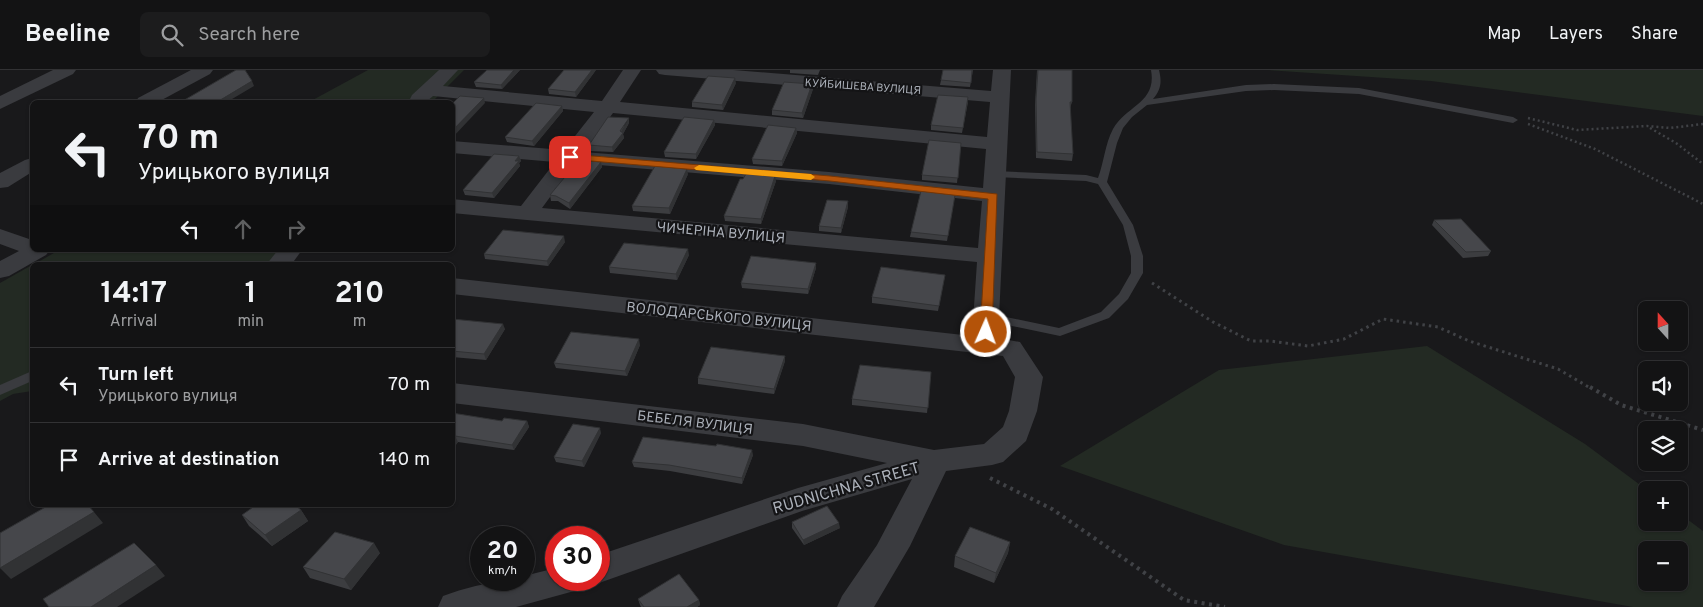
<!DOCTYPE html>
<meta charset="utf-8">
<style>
body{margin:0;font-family:Overpass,sans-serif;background:#1c1c1d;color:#f1f3f6;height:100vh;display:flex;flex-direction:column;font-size:19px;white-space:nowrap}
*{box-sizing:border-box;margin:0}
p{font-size:16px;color:#9d9ea0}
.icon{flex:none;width:28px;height:28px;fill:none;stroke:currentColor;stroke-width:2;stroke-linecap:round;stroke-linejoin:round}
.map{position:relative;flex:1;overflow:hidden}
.sheet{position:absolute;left:30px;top:192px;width:425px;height:245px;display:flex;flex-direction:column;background:#131314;border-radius:8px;box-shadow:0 1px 4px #0004,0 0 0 1px #323234}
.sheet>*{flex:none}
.guide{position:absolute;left:30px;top:30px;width:425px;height:152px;border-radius:8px;box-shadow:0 1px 4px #0004,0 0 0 1px #323234;background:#131314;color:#f1f3f6;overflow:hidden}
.needle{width:32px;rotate:339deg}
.buttons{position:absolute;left:1638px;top:231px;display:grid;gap:10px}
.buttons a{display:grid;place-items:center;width:50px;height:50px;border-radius:8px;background:#131314;box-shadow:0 1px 4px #0004,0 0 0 1px #323234;font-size:25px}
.speed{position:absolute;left:470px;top:456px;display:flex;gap:10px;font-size:25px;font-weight:700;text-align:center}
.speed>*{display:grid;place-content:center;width:65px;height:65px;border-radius:50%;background:#131314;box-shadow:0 1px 4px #0004,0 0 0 1px #323234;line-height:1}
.speed small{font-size:12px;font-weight:400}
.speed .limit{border:8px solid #d22;background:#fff;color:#111}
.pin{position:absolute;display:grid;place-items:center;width:42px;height:42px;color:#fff;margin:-21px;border-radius:10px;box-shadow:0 2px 8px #0006}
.me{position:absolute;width:55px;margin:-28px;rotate:2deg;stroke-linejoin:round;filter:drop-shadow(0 0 4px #0008)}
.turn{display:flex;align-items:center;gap:18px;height:105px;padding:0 25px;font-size:22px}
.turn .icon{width:65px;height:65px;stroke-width:2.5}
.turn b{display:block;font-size:35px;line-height:42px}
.lanes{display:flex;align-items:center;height:48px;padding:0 25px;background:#0003;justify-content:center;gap:25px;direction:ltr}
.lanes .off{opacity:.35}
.eta{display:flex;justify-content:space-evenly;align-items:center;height:85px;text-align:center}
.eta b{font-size:30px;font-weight:700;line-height:35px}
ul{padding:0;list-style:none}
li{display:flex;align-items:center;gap:15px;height:75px;padding:0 25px;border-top:1px solid #323234}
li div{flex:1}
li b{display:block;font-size:19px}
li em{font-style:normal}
header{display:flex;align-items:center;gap:30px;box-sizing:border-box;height:70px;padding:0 25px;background:#131314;border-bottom:1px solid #323234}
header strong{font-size:24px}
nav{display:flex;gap:28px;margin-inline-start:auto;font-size:18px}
.search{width:350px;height:45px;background:#1c1c1d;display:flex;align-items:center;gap:12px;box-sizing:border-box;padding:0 18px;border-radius:8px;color:#9d9ea0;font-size:19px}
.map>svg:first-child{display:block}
.green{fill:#232a23;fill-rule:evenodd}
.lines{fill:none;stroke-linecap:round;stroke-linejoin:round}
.path-far2{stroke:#404246;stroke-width:2.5;stroke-dasharray:2 3;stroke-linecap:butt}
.path-far1{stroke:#404246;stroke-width:3;stroke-dasharray:2.5 4;stroke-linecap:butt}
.path{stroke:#404246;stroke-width:4;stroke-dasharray:3 4.5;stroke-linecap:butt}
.lane{fill:#3a3b3f;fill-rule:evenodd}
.street{fill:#3a3b3f;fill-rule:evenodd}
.wall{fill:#3c3d40}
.shaded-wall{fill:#313234}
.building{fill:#46474b;stroke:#313234}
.route{fill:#b45309;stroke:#753606}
.slow{fill:#f59e0b}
.labels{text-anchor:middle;stroke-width:4.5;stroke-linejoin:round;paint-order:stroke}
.far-street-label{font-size:11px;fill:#acb1ba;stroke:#141416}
.street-label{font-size:14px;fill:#acb1ba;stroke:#141416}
.near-street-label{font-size:16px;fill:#acb1ba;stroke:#141416}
</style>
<header>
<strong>Beeline</strong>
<div class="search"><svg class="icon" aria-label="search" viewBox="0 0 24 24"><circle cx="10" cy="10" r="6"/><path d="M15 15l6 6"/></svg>Search here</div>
<nav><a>Map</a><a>Layers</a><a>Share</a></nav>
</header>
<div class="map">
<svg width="1703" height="537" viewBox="0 0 1703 537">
<rect width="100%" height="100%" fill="#19191b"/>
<g class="green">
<polygon points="368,0 464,0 432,32 309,32"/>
<polygon points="1267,0 1703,0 1703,46 1431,11"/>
<polygon points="59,180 284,180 269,195 33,195"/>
<polygon points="32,195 32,321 13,324 0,331 0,213"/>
<path d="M 1427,276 L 1585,374 L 1647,420 L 1646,452 L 1679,452 L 1679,443 L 1703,461 L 1703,537 L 1633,537 L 1284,475 L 1060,396 L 1219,300 ZM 1646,480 L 1679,480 L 1679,512 L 1646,512 Z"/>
</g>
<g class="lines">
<g class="path-far2">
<polyline points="1528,48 1577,60 1647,56 1670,58 1703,54"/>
<polyline points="1528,54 1595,79 1703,134"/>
<polyline points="1650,58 1676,73 1703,94"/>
</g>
<polyline class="path-far1" points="1152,213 1213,252 1251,271 1270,271 1308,276 1344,269 1383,249 1438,257 1469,271 1558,299 1592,319"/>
<g class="path">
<polyline points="1590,317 1621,335 1703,360"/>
<polyline points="990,408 1052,439 1184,530 1225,537"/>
</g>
<g class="lane">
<path d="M 1151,0 L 1159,0 C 1162,12 1161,20 1153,29 L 1246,15 L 1274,14 L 1359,18 L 1513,47 L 1518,50 L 1513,53 L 1359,24 L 1274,20 L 1246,21 L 1147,35 L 1132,47 L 1123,58 L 1117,73 L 1107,112 L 1133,155 L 1143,186 L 1143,203 L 1128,229 L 1109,248 L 1060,266 L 983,250 L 981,247 L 987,243 L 1059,258 L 1101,242 L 1119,224 L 1131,203 L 1131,186 L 1123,155 L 1098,114 L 1086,111 L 995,107 L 990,104 L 995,101 L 1086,105 L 1098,108 C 1104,92 1105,74 1113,59 C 1127,35 1157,33 1151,0 Z"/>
<polygon points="32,301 32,311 0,325 0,315"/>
</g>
<g class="street">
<polygon points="53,0 76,0 73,4 0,39 0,26"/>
<polygon points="191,0 213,0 210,4 158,32 136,32 138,28"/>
<path d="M 439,0 L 458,0 L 443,16 L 602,31 L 623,0 L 641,0 L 620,32 L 987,67 L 990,32 L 665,5 L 659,4 L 656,0 L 733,0 L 991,21 L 993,0 L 1011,0 L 998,268 L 1020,272 L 1043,307 L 1037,341 L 1026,371 L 1003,392 L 992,395 L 946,401 L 910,476 L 874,537 L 837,537 L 842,526 L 877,475 L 912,409 L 802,441 L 599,513 L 590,510 L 599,510 L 599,485 L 798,418 L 887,393 L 803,376 L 452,333 L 452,313 L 803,354 L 934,380 L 984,374 L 1003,357 L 1009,341 L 1015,307 L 1003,286 L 452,224 L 452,208 L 972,266 L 977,192 L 452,143 L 452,129 L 521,136 L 555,92 L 452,83 L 452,71 L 564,80 L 594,42 L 433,26 L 426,32 L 412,32 L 410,29 L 412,25 ZM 613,43 L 986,79 L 983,118 L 829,102 L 584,82 ZM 575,93 L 829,114 L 982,131 L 978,178 L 542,138 Z"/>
<polygon points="32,88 32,102 8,117 0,118 0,103 25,90"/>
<polygon points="0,159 32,170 32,180 50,180 46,185 9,206 0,208 0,191 19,181 0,174"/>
<polygon points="278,180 302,180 291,195 266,195"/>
<path d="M 556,498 L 556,510 L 583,510 L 578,520 L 516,537 L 438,537 L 443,526 C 468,517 496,510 524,510 L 524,506 Z"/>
</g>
</g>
<g class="wall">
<polygon points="520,0 502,19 476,17 474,12"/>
<polygon points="596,0 576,27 549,24 548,19"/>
<polygon points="790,0 820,0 818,5 790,3"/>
<polygon points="973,0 970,17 940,15 941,10"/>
<polygon points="1037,0 1072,32 1070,38 1073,84 1072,91 1036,88 1035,35"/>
<polygon points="736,13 723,40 692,37 692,32"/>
<polygon points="813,19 803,48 772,45 772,40"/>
<polygon points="968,32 962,63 931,60 931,55"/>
<polygon points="562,36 563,41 534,76 507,72 505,67"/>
<polygon points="714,50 715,55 696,89 665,87 664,82"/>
<polygon points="629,53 623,64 624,68 613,82 590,81 589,75"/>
<polygon points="796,58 797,63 782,96 753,94 752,89"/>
<polygon points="961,73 957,113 922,110 922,105"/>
<polygon points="519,86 521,91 519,93 520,96 494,128 465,125 463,120"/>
<polygon points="601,92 602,97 570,139 558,131 551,131 550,125"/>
<polygon points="688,104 670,144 633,141 632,136"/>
<polygon points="743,109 776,111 761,154 725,151 724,146"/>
<polygon points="955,125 947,171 910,167 911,162"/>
<polygon points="848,131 848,137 841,163 819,161 819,156"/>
<polygon points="1434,150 1491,181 1488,186 1463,188 1432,155"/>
<polygon points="565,172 548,196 485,189 484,184"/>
<polygon points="394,180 432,180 430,183"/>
<polygon points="689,185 677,210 610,203 609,197"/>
<polygon points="816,193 816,198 808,224 742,218 741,213"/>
<polygon points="945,205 938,241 872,233 872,227"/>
<polygon points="452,249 505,259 486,290 452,287"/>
<polygon points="640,275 627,306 556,298 554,293"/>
<polygon points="785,286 785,291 774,324 698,314 698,308"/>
<polygon points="931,302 927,343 852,335 852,329"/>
<polygon points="452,343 502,351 527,351 529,357 514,380 458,372 455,376 452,376"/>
<polygon points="601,363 584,397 556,392 554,387"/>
<polygon points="753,385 742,414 670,401 634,397 632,392"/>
<polygon points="301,440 308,451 272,476 249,456 242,445"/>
<polygon points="792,452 840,458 804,475 792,458"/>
<polygon points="1010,472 1008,483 994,513 954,497 955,486"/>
<polygon points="380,483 351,520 310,508 303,497"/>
<polygon points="638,529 699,530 700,535 697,537 641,537 640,535"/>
</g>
<g class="shaded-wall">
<polygon points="514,0 520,0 502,19 501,15"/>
<polygon points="592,0 596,0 576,27 575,22"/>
<polygon points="735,8 736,13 723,40 722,35"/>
<polygon points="252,11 254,16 227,32 217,32"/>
<polygon points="812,14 813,19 803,48 802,43"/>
<polygon points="484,28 485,33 452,68 452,61"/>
<polygon points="562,36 563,41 534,76 532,71"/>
<polygon points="629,48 629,53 623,64 624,68 613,82 612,77"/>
<polygon points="714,50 715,55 696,89 696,84"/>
<polygon points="796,58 797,63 782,96 782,91"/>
<polygon points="519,86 521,91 519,93 520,96 494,128 492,123"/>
<polygon points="601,92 602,97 570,139 569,133"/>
<polygon points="687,99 688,104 670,144 669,138"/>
<polygon points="775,106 776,111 761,154 761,149"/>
<polygon points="848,131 848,137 841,163 841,158"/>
<polygon points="564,166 565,172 548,196 547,191"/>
<polygon points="688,179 689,185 677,210 676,204"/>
<polygon points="816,193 816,198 808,224 808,219"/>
<polygon points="503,254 505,259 486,290 484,284"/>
<polygon points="639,269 640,275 627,306 625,301"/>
<polygon points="785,286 785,291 774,324 774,319"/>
<polygon points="527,351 529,357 514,380 512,375"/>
<polygon points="600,358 601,363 584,397 582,391"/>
<polygon points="455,366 458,372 455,376 452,370"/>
<polygon points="752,380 753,385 742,414 742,408"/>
<polygon points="301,440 308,451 272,476 265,465"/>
<polygon points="94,442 103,453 11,509 0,498"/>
<polygon points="839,453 840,458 804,475 803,470"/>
<polygon points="1010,472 1008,483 994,513 996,503"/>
<polygon points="374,473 380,483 351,520 344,509"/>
<polygon points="156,495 165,506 117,537 91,537"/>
<polygon points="699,530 700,535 697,537 687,537"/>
</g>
<g class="building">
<polygon points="236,0 245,0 252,11 217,32 181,32"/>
<polygon points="487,0 514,0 501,15 474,12"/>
<polygon points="564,0 592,0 575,22 548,19"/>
<polygon points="943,0 972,0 971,13 941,10"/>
<polygon points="1038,0 1072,0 1072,32 1070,32 1073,84 1037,82 1036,29"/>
<polygon points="708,6 735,8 722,35 692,32"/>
<polygon points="784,12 812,14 802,43 772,40"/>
<polygon points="938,25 968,27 963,58 931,55"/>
<polygon points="460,26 484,28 452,61 452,34"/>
<polygon points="536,33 562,36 532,71 505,67"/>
<polygon points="608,47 629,48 620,61 623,63 612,77 589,75"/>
<polygon points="684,47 714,50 696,84 664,82"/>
<polygon points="768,55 796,58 782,91 752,89"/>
<polygon points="929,70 961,73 958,108 922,105"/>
<polygon points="494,84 519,86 515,91 519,91 492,123 463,120"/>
<polygon points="579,90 601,92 569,133 556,126 550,125"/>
<polygon points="655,96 687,99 669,138 632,136"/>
<polygon points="746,104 775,106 761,149 724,146 740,109 743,109"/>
<polygon points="921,121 955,125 948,166 911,162"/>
<polygon points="827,130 848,131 841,158 819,156"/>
<polygon points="1461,149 1491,181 1466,182 1434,150"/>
<polygon points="503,160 564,166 547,191 484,184"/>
<polygon points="624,173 688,179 676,204 609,197"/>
<polygon points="751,186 816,193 808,219 741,213"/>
<polygon points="881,197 945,205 939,236 872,227"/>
<polygon points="452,249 503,254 484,284 452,281"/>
<polygon points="571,262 639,269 625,301 554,293"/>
<polygon points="711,277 785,286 774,319 698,308"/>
<polygon points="860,295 931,302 928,338 852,329"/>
<polygon points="452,343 502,351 504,348 527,351 512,375 455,366 452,370"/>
<polygon points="573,354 600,358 582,391 554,387"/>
<polygon points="643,367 716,376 717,374 752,380 742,408 669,395 632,392"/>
<polygon points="49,435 88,435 94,442 0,498 0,463"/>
<polygon points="256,435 295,435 301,440 265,465 242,445"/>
<polygon points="827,436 839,453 803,470 792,452"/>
<polygon points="970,457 1010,472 996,503 955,486"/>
<polygon points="335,462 374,473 344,509 303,497"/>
<polygon points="134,473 156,495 91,537 49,537 43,529"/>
<polygon points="679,504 699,530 687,537 644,537 638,529"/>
</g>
<polygon class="route" points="570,84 830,106 997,124 992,262 986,265 980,262 988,129 830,111 567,89 567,85"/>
<polygon class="slow" points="699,95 811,104 815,107 811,110 696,100 694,98"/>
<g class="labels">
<g class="far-street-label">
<text transform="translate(863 16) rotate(4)" y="4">КУЙБИШЕВА ВУЛИЦЯ</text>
</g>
<g class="street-label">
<text transform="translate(721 162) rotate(5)" y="5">ЧИЧЕРІНА ВУЛИЦЯ</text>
<text transform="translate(719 246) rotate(6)" y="5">ВОЛОДАРСЬКОГО ВУЛИЦЯ</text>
<text transform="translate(695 352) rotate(7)" y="5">БЕБЕЛЯ ВУЛИЦЯ</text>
</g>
<g class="near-street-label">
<text transform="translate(846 417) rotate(-16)" y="6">RUDNICHNA STREET</text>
</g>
</g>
</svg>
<div class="buttons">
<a><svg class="needle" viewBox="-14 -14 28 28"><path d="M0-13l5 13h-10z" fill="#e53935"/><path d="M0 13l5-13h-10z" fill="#9d9ea0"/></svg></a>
<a><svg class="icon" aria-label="sound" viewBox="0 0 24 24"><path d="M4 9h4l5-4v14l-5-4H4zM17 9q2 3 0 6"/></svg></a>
<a><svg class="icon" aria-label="layers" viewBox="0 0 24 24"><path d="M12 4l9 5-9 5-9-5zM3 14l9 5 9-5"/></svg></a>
<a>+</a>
<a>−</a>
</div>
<div class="speed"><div>20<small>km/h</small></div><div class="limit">30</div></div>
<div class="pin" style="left:570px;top:87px;background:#d93025"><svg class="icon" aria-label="arrive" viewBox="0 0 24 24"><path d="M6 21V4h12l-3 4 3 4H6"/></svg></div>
<svg class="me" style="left:986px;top:262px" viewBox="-20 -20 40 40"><circle r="17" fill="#b45309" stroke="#fff" stroke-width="3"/><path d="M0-11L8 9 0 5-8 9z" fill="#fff"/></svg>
<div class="guide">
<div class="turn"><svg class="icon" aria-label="left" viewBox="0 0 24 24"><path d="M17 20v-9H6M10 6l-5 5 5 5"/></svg><div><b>70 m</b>Урицького вулиця</div></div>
<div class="lanes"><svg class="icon" aria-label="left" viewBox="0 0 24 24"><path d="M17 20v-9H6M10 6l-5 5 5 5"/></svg><svg class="icon off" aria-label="ahead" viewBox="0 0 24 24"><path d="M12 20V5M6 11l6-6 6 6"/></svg><svg class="icon off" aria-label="right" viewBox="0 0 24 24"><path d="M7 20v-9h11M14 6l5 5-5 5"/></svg></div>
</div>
<section class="sheet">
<div class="eta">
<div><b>14:17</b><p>Arrival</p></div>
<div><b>1</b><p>min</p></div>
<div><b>210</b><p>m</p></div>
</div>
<ul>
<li><svg class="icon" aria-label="left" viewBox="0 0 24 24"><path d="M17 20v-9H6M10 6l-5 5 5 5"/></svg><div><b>Turn left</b><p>Урицького вулиця</p></div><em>70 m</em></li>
<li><svg class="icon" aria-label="arrive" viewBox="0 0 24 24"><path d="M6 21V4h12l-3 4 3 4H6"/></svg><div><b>Arrive at destination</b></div><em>140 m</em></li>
</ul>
</section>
</div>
